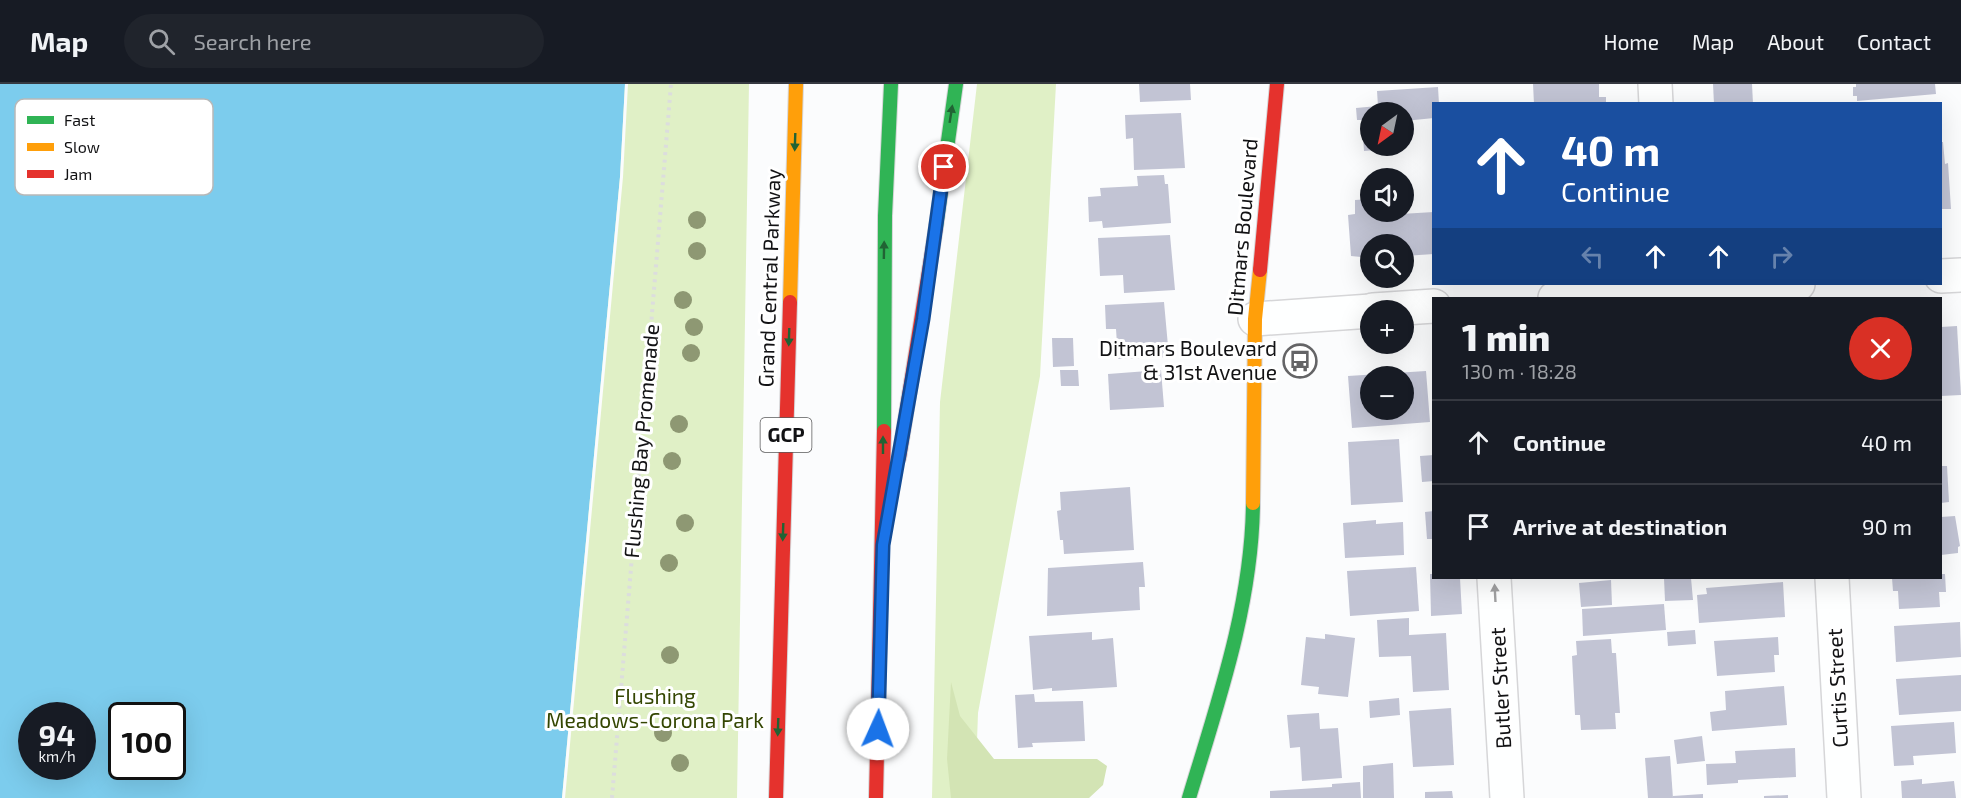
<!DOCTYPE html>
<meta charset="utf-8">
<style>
body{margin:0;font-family:"Exo 2",sans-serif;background:#20242c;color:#f1f3f6;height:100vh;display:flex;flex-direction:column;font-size:22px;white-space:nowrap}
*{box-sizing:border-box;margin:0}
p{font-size:20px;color:#9ea1a6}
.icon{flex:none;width:33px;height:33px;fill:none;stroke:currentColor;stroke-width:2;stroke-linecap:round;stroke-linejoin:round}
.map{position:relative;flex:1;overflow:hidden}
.details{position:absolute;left:1432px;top:213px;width:510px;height:282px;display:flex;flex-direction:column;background:#171b24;border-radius:0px;box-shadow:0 6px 24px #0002}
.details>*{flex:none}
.guide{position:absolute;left:1432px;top:18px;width:510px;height:183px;border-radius:0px;box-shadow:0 6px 24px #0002;background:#1a4fa0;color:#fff;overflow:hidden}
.needle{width:39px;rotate:213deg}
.buttons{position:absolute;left:1360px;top:18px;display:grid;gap:12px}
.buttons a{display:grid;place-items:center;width:54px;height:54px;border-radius:50%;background:#171b24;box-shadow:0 6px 24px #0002;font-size:30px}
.speed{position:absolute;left:18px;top:618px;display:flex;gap:12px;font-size:30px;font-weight:700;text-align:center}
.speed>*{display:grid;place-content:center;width:78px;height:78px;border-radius:50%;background:#171b24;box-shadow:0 6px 24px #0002;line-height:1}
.speed small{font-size:15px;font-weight:400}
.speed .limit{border:3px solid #111;border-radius:9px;background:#fff;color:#111}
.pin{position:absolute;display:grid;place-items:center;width:51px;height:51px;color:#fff;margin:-26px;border:3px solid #fff;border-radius:50%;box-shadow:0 2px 6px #0007}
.me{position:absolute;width:66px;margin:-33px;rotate:2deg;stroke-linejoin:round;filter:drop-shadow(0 0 4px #0008)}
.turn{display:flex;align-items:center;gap:21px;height:126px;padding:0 30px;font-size:27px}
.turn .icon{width:78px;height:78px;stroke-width:2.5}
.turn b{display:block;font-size:42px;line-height:51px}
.lanes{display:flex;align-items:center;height:57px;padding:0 30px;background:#0003;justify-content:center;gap:30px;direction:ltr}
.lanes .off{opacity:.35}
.round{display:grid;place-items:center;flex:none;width:63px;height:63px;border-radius:32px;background:#20242c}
.headline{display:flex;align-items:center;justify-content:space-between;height:102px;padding:0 30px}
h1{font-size:36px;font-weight:800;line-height:45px}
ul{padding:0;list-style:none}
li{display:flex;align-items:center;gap:18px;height:84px;padding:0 30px;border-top:2px solid #363941}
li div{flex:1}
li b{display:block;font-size:22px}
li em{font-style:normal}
header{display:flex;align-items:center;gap:36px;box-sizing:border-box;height:84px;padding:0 30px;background:#171b24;border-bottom:2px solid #363941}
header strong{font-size:28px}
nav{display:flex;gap:33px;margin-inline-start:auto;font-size:21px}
.search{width:420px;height:54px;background:#20242c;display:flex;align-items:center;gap:15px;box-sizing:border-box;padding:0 21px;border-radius:33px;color:#9ea1a6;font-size:22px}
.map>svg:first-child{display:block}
.green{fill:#e0f0c6;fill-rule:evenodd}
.forest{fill:#d3e4b4}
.water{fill:#7ccced;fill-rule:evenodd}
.pier{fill:#fbfcfd}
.building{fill:#c2c4d4;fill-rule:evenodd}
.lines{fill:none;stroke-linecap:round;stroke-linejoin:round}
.street-casing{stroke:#d6d6d8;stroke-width:36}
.fast-casing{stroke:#d6d6d8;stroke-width:16}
.slow-casing{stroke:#d6d6d8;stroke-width:16}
.jam-casing{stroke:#d6d6d8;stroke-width:16}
.path{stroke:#dcdddd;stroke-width:4;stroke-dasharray:3 4.5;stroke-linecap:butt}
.street{stroke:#feffff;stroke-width:33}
.fast{stroke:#30b455;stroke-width:14}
.slow{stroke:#ff9f0a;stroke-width:14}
.jam{stroke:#e5322d;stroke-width:14}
.tree{fill:#8e9873}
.oneway{fill:#216334}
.oneway2{fill:#a0a0a1}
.route-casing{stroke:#114b97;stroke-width:15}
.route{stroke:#1a73e8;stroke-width:10}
.labels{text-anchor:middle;stroke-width:6;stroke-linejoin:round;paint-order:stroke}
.shield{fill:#fff;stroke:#59595a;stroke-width:1.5}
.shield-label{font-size:20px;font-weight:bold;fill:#121214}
.street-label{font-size:21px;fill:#121214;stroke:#fff}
.poi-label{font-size:21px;fill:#121214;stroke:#fff;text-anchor:end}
.park-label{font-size:21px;fill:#344602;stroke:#fff}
.key{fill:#fff;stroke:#b8b8b8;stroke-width:1.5}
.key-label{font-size:16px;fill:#121214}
</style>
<header>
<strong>Map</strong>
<div class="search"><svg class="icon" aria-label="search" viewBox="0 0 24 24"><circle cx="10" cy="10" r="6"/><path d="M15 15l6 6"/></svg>Search here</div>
<nav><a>Home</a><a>Map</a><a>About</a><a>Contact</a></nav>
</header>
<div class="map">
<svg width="1961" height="714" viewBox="0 0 1961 714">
<rect width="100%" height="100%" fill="#fbfcfd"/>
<g class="green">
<path d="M 397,0 L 749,0 L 737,714 L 0,714 L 0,415 ZM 32,632 L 82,632 L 82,682 L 32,682 ZM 122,632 L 172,632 L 172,682 L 122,682 Z"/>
<polygon points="977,0 1056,0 1040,292 978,629 975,714 932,714 940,318"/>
</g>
<polygon class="forest" points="951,598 960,632 994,675 1097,675 1107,682 1103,701 1089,714 951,714 947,675"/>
<path class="water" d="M 0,0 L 625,0 L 620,93 L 562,714 L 0,714 ZM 32,632 L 82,632 L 82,682 L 32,682 ZM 122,632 L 172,632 L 172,682 L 122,682 Z"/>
<polygon class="pier" points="625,0 628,0 623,93 565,714 562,714 620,93"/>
<g class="building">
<polygon points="1139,0 1190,0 1191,16 1140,18"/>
<polygon points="1533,0 1599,0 1599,13 1606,13 1606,20 1534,20"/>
<polygon points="1713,0 1752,0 1753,20 1714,20"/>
<polygon points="1856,0 1935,0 1936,10 1857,17 1857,12 1853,12 1853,3 1856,3"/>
<polygon points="1438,3 1439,20 1434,20 1434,34 1404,37 1404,28 1371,28 1371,36 1357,36 1356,24 1378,22 1377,7"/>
<polygon points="1181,29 1185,84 1134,86 1133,54 1126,55 1125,31"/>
<polygon points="1371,39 1371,62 1401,62 1401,64 1364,67 1362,40"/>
<polygon points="1941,58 1943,58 1945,80 1948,79 1951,125 1941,125"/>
<polygon points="1164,91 1165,100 1168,100 1171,139 1103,144 1102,137 1089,138 1088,113 1101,112 1100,104 1138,102 1137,92"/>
<polygon points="1371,115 1371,128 1384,128 1384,131 1434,128 1434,170 1404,172 1404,160 1371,160 1371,174 1351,172 1348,131 1355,130 1355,116"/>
<polygon points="1170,151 1175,206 1124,209 1123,191 1100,192 1098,154"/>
<polygon points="1164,218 1169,273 1118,275 1116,245 1106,245 1105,221"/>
<polygon points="1957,242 1961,311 1941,312 1941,243"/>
<polygon points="1052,254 1073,254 1074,282 1053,283"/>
<polygon points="1060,286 1078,286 1079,302 1061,302"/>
<polygon points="1161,286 1164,323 1110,326 1108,290"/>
<path d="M 1426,287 L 1430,338 L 1352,344 L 1348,292 ZM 1371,292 L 1404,292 L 1404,326 L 1371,326 Z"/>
<polygon points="1399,355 1403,418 1351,421 1348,358"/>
<polygon points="1434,371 1434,397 1422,398 1420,372"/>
<polygon points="1941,382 1947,382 1949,418 1941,419"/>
<polygon points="1130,403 1134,466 1064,470 1063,456 1060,456 1057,427 1061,426 1060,408"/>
<polygon points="1434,427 1434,455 1427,455 1425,428"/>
<polygon points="1955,432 1960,462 1958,463 1958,469 1941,471 1941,433"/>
<polygon points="1376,436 1376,440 1403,438 1404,471 1345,474 1343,439"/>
<polygon points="1143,478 1145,503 1139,503 1140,526 1047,532 1048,484"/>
<polygon points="1416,483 1419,527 1350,532 1347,487"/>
<polygon points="1430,490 1434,490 1434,494 1460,494 1462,530 1431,532"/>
<polygon points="1941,490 1945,490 1946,508 1939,508 1940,523 1899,525 1898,507 1893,507 1892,494 1941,494"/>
<polygon points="1664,494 1691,494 1693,516 1665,517"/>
<polygon points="1611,496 1612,521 1581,523 1579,499"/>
<polygon points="1783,498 1785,533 1699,539 1697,511 1707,510 1706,504"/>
<polygon points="1664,520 1666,546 1583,552 1582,525"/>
<polygon points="1409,534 1409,551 1446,549 1449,606 1413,608 1411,572 1379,573 1377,536"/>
<polygon points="1960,538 1961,573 1896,578 1894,542"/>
<polygon points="1695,546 1696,560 1668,562 1667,548"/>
<polygon points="1092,548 1092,556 1113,554 1117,603 1052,607 1052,604 1033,606 1029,552"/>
<polygon points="1325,550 1355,554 1348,613 1318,610 1319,603 1301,601 1306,553 1325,555"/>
<polygon points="1778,553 1779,571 1774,571 1775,588 1717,592 1714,557"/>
<polygon points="1611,555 1612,569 1616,569 1620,629 1615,629 1616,645 1581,646 1580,631 1575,631 1572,572 1577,571 1576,557"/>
<polygon points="1961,591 1961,627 1899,631 1896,595"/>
<polygon points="1784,602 1787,641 1712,647 1710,628 1726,626 1725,607"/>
<polygon points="1034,610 1035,618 1083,617 1085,657 1032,659 1033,663 1018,664 1015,611"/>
<polygon points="1399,614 1400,631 1370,634 1369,617"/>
<polygon points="1451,624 1454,681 1413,683 1409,627"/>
<polygon points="1319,629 1320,645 1338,644 1342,694 1302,697 1300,663 1290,664 1287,631"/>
<polygon points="1954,638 1956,669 1913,672 1914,681 1894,682 1891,642"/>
<polygon points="1702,652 1705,677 1677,680 1674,656"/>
<polygon points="1795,664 1796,693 1738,696 1738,699 1707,701 1706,680 1736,679 1735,667"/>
<polygon points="1670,672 1673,714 1648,714 1645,674"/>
<polygon points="1393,679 1394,714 1363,714 1363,682"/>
<polygon points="1922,695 1922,700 1954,697 1956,714 1902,714 1901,697"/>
<polygon points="1360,698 1361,714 1270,714 1270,707 1332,703 1332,700"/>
<polygon points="1452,707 1453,714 1425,714 1425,708"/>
<polygon points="1703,710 1703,714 1673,714 1673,712"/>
<polygon points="1788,711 1788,714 1764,714 1764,712"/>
</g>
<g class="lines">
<defs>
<g id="street">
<polyline points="1655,0 1656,20"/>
<polyline points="1941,192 1961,191"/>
<polyline points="1555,214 1798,200"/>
<polyline points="1373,226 1434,222"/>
<polyline points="1255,235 1371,227"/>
<polyline points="1494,494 1507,714"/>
<polyline points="1832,494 1844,714"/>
</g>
<g id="fast">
<polyline points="936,143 956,0"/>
<polyline points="884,347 885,132 891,0"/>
<path d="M 1189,714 C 1218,618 1252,521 1253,419"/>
</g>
<g id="slow">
<polyline points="790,218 796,0"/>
<polyline points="1253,419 1255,235 1260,186"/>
</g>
<g id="jam">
<polyline points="1260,186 1277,0"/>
<polyline points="899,374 936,143"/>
<polyline points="776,714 790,218"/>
<polyline points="876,714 884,347"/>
</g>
</defs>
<use href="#street" class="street-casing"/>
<use href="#fast" class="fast-casing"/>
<use href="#slow" class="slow-casing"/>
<use href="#jam" class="jam-casing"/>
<polyline class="path" points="612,714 671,0"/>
<use href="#street" class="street"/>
<use href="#fast" class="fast"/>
<use href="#slow" class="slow"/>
<use href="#jam" class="jam"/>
</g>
<g class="tree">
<circle cx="697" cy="136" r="9"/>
<circle cx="697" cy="167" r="9"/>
<circle cx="683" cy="216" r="9"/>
<circle cx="694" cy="243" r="9"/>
<circle cx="691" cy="269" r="9"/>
<circle cx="679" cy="340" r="9"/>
<circle cx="672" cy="377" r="9"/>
<circle cx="685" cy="439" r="9"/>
<circle cx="669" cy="479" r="9"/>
<circle cx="670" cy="571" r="9"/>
<circle cx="663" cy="649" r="9"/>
<circle cx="680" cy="679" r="9"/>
</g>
<defs><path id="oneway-solid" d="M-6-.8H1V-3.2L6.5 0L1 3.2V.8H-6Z" transform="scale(1.5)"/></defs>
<g class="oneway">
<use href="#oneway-solid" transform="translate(951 30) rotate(-81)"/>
<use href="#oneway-solid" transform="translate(795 58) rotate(92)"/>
<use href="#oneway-solid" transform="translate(884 166) rotate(-89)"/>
<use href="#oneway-solid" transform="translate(789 253) rotate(92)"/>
<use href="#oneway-solid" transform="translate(883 361) rotate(-90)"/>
<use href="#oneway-solid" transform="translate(783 448) rotate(92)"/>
<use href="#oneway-solid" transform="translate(778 643) rotate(92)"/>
</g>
<use class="oneway2" href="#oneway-solid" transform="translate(1495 509) rotate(-93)"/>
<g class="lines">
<defs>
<polyline id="route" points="878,645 883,461 923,235 944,83"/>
</defs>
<use href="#route" class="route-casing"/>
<use href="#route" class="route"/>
</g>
<defs>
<symbol id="bus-ring" viewBox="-11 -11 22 22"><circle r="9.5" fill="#fff" stroke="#646466" stroke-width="1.5"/><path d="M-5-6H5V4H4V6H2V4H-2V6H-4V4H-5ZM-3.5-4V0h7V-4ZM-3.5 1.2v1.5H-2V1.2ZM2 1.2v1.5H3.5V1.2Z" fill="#646466"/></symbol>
</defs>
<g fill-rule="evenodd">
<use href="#bus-ring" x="1281" y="258" width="38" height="38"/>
</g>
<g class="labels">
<rect class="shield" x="760.5" y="334" width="51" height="34" rx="4.5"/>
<g class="shield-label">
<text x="786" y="358">GCP</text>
</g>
<g class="street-label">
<text transform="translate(1243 143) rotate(-85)" y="7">Ditmars Boulevard</text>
<text transform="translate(770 194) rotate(-88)" y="7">Grand Central Parkway</text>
<text transform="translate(642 357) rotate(-85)" y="7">Flushing Bay Promenade</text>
<text transform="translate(1501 604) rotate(-93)" y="7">Butler Street</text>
<text transform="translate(1838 604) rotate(-93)" y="7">Curtis Street</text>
</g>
<g class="poi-label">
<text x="1277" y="272">Ditmars Boulevard<tspan x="1277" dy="24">&amp; 31st Avenue</tspan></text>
</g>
<g class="park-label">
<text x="655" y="620">Flushing<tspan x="655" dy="24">Meadows-Corona Park</tspan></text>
</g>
</g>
<rect x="15" y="15" width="198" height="96" rx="9" class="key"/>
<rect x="27" y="32" width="27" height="8" fill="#30b455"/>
<rect x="27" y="59" width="27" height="8" fill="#ff9f0a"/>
<rect x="27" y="86" width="27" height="8" fill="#e5322d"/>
<g class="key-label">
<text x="64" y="42">Fast</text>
<text x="64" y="69">Slow</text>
<text x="64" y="96">Jam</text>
</g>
</svg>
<div class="buttons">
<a><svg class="needle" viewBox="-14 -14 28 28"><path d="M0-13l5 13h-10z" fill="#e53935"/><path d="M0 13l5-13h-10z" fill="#9ea1a6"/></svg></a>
<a><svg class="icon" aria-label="sound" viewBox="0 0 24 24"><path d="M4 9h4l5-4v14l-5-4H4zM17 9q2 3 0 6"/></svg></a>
<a><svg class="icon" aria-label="search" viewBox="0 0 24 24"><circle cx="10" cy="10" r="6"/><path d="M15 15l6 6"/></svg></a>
<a>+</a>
<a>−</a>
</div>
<div class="speed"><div>94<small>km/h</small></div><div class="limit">100</div></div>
<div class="pin" style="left:944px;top:83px;background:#d93025"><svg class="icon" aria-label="arrive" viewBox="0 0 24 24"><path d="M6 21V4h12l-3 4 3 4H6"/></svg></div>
<svg class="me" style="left:878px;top:645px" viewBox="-20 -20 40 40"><circle r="19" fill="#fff"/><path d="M0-13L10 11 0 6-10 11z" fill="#1a73e8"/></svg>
<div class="guide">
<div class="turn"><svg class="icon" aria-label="ahead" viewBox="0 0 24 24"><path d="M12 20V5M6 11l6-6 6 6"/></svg><div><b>40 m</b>Continue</div></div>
<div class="lanes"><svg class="icon off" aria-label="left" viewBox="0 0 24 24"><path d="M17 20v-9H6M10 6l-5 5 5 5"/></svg><svg class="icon" aria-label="ahead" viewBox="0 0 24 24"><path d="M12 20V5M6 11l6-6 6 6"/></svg><svg class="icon" aria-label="ahead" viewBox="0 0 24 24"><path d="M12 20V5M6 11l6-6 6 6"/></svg><svg class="icon off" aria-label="right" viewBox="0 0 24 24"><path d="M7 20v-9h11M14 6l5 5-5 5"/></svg></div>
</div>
<section class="details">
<div class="headline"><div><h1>1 min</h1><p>130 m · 18:28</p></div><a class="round" style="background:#d93025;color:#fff"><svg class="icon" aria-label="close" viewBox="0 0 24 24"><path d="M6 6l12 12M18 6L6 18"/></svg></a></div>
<ul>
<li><svg class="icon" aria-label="ahead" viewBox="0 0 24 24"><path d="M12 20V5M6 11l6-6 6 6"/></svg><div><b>Continue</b></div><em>40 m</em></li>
<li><svg class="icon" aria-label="arrive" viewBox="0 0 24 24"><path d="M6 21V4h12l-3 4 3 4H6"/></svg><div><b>Arrive at destination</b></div><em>90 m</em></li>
</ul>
</section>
</div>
